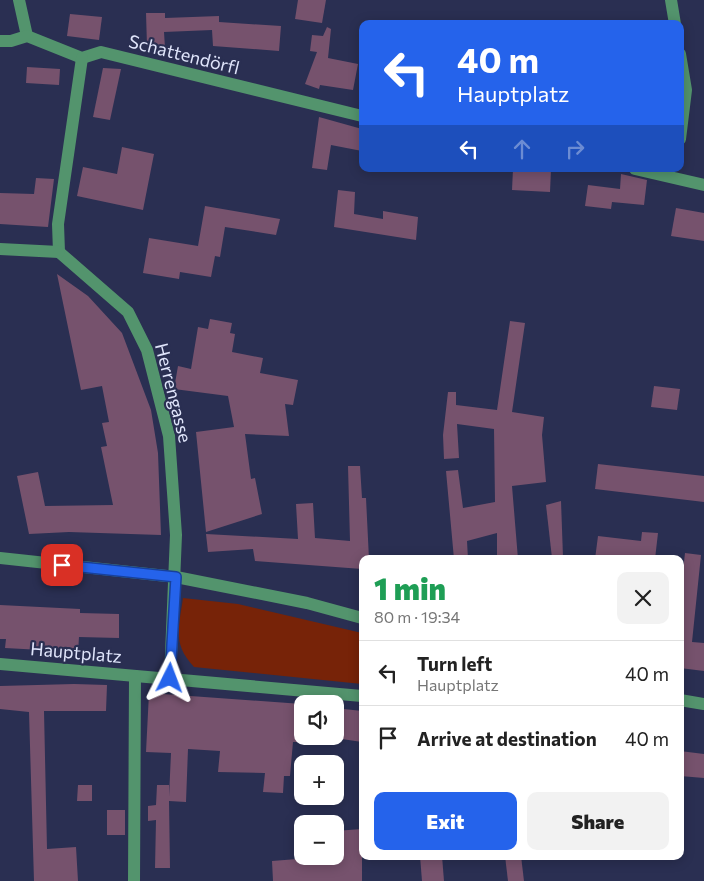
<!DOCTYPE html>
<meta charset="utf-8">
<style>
body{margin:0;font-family:Commissioner,sans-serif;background:#f2f2f2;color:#222;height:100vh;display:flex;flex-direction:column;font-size:19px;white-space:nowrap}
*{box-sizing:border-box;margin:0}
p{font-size:16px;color:#767676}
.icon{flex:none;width:28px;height:28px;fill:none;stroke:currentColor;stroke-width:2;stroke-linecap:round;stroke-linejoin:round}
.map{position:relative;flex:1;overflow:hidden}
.side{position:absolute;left:359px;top:555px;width:325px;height:305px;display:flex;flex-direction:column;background:#fff;border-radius:10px;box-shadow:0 2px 12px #0003}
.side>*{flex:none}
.guide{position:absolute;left:359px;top:20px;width:325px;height:152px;border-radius:10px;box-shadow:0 2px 12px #0003;background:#2563eb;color:#fff;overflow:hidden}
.fabs{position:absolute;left:294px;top:695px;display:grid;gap:10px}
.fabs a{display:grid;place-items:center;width:50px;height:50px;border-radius:10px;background:#fff;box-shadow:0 2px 12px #0003;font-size:25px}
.pin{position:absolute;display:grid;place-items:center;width:42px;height:42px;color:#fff;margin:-21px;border-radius:10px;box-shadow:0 2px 8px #0006}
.me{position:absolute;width:55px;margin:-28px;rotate:3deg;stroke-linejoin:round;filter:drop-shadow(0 0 4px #0008)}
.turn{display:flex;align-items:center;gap:18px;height:105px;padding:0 15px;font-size:22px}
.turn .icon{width:65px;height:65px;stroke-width:2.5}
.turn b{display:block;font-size:35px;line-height:42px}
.lanes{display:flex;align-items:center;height:48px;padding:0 15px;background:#0003;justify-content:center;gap:25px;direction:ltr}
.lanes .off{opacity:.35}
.round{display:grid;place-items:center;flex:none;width:52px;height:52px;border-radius:10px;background:#f2f2f2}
.summary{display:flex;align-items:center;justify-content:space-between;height:85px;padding:0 15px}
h1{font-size:30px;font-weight:800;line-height:38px;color:#1e9e55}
.action{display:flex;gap:10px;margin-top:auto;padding:10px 15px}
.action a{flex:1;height:58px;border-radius:10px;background:#2563eb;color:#fff;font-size:20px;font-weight:800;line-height:58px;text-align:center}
.action a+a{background:#f2f2f2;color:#222}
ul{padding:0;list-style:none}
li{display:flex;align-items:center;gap:15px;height:65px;padding:0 15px;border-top:1px solid #e0e0e0}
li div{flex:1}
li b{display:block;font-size:19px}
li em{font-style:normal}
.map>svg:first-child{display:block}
.green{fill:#772308}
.building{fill:#76526d}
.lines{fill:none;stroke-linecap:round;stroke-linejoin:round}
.minor{stroke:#53946d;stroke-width:12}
.route-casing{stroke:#184099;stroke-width:12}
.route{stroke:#2563eb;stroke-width:9}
.labels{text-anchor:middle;stroke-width:4.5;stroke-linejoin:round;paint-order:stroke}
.street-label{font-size:18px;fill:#e0e5fb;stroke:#2a2f52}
</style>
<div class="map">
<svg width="704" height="881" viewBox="0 0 704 881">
<rect width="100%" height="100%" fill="#2a2f52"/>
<path class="green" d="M 183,598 L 238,604 L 362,633 L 362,684 L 194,667 C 172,644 179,627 183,598 Z"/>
<g class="building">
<polygon points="298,0 326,0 322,23 295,19"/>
<polygon points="146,13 165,13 165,18 219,16 219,22 281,26 279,51 213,46 212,30 164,32 165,48 147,46"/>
<polygon points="70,14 102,17 99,40 67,36"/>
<polygon points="327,27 331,29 328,58 358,64 353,90 320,85 319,89 305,84 317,52 310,51 312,35 323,36"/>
<polygon points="27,67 60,69 59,85 26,83"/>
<polygon points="103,68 121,69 110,120 93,117"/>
<polygon points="319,117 362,129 362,151 331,145 327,170 312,168"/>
<polygon points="122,147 154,154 143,210 77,196 83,167 117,174"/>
<polygon points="513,169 551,169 550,192 512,190"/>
<polygon points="621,174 647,180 644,205 612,202 611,209 585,206 588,185 620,189"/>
<polygon points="36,178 54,179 48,227 0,224 0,193 34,194"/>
<polygon points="338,190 355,192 354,214 383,219 383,211 418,217 416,240 334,227"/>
<polygon points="205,206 280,219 276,235 225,227 220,257 215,256 211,277 180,272 179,279 143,273 149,238 198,246"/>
<polygon points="676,208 704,213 704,241 671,236"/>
<polygon points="57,274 88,296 122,333 151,410 158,453 161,535 69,532 29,534 17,476 38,472 45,506 113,505 101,447 107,446 102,423 109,422 102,386 81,390"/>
<polygon points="210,319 232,323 230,333 235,334 232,352 263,358 260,373 298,380 293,405 285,404 289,436 245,434 251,479 255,478 262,514 206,532 196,432 234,427 228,396 174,389 178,366 191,369 198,327 208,329"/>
<polygon points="510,321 525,323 512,412 544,417 542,435 546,482 512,486 518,559 497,559 497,533 467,541 468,559 454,559 446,471 458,470 463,508 495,502 494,429 457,424 459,458 444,459 443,435 448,392 456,392 456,405 497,410"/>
<polygon points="654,386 680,389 677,410 651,407"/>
<polygon points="598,464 704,476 704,502 595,489"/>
<polygon points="348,466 360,466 362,498 366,498 369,559 362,559 362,569 255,561 253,549 208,552 206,534 298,539 296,504 313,503 315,538 350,541"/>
<polygon points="561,501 563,557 552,558 546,505"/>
<polygon points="642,532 658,533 655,559 595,559 598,536 641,541"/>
<polygon points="685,553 701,555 692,642 704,643 704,671 680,668 680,598"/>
<polygon points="0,605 80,609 80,613 119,614 119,638 79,637 78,652 5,648 6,639 0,639"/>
<polygon points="74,684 107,685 106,711 44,711 47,849 76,847 78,881 34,881 29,712 0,709 0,686"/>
<polygon points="149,693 302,704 302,742 293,742 290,776 284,776 283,793 263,792 265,773 218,772 220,751 188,749 186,802 169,801 170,868 155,868 156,820 148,821 148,806 156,805 157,785 169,785 169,797 171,753 146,752"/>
<polygon points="335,708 362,711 362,742 335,738"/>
<polygon points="680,751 704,754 704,778 680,776"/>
<polygon points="78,785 92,785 92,801 77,801"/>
<rect x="107" y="810" width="18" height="25"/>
<polygon points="362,829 362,881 273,881 272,861 335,856 335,831"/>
<polygon points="420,856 442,856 444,881 422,881"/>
<polygon points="505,856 521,856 524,881 508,881"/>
</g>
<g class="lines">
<g class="minor">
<polyline points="19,0 27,36"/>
<polyline points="671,0 675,24"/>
<polyline points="0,41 11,41 27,36 82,58 101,52 362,116"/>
<polyline points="680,54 686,90 680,139"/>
<polyline points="82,58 58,224 59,252 128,312 147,350 169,436 176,535 170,678"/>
<polyline points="635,169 704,185"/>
<polyline points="0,249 59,252"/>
<polyline points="0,558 176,577 307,603 362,618"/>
<polyline points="0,664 362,696"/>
<polyline points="680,700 704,704"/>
<polyline points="134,881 135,676"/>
</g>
</g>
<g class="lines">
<defs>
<polyline id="route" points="62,565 176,577 170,678"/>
</defs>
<use href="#route" class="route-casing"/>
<use href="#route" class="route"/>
</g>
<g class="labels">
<g class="street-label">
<text transform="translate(184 55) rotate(14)" y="6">Schattendörfl</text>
<text transform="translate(173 393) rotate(76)" y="6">Herrengasse</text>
<text transform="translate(76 653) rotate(5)" y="6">Hauptplatz</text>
</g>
</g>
</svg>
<div class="fabs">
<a><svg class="icon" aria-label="sound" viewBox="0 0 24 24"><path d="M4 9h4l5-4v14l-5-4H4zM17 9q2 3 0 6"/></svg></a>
<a>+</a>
<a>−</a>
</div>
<div class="pin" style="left:62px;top:565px;background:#d93025"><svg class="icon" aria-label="arrive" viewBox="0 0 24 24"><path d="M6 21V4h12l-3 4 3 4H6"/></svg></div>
<svg class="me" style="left:170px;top:678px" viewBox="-20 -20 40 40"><path d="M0-17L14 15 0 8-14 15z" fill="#2563eb" stroke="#fff" stroke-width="4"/></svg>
<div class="guide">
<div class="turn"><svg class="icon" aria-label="left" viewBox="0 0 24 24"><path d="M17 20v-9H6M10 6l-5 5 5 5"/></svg><div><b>40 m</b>Hauptplatz</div></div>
<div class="lanes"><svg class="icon" aria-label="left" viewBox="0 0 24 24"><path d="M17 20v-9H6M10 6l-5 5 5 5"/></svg><svg class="icon off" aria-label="ahead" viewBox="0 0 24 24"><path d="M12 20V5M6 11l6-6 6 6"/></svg><svg class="icon off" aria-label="right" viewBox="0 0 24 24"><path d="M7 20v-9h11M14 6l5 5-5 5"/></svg></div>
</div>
<section class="side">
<div class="summary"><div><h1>1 min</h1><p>80 m · 19:34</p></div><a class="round"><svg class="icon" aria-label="close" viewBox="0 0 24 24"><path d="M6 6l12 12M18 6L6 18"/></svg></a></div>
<ul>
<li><svg class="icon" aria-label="left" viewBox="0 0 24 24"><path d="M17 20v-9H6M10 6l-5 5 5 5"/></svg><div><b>Turn left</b><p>Hauptplatz</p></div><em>40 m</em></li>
<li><svg class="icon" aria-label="arrive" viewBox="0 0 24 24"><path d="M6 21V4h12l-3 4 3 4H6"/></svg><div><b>Arrive at destination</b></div><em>40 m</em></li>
</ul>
<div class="action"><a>Exit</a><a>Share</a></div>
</section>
</div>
